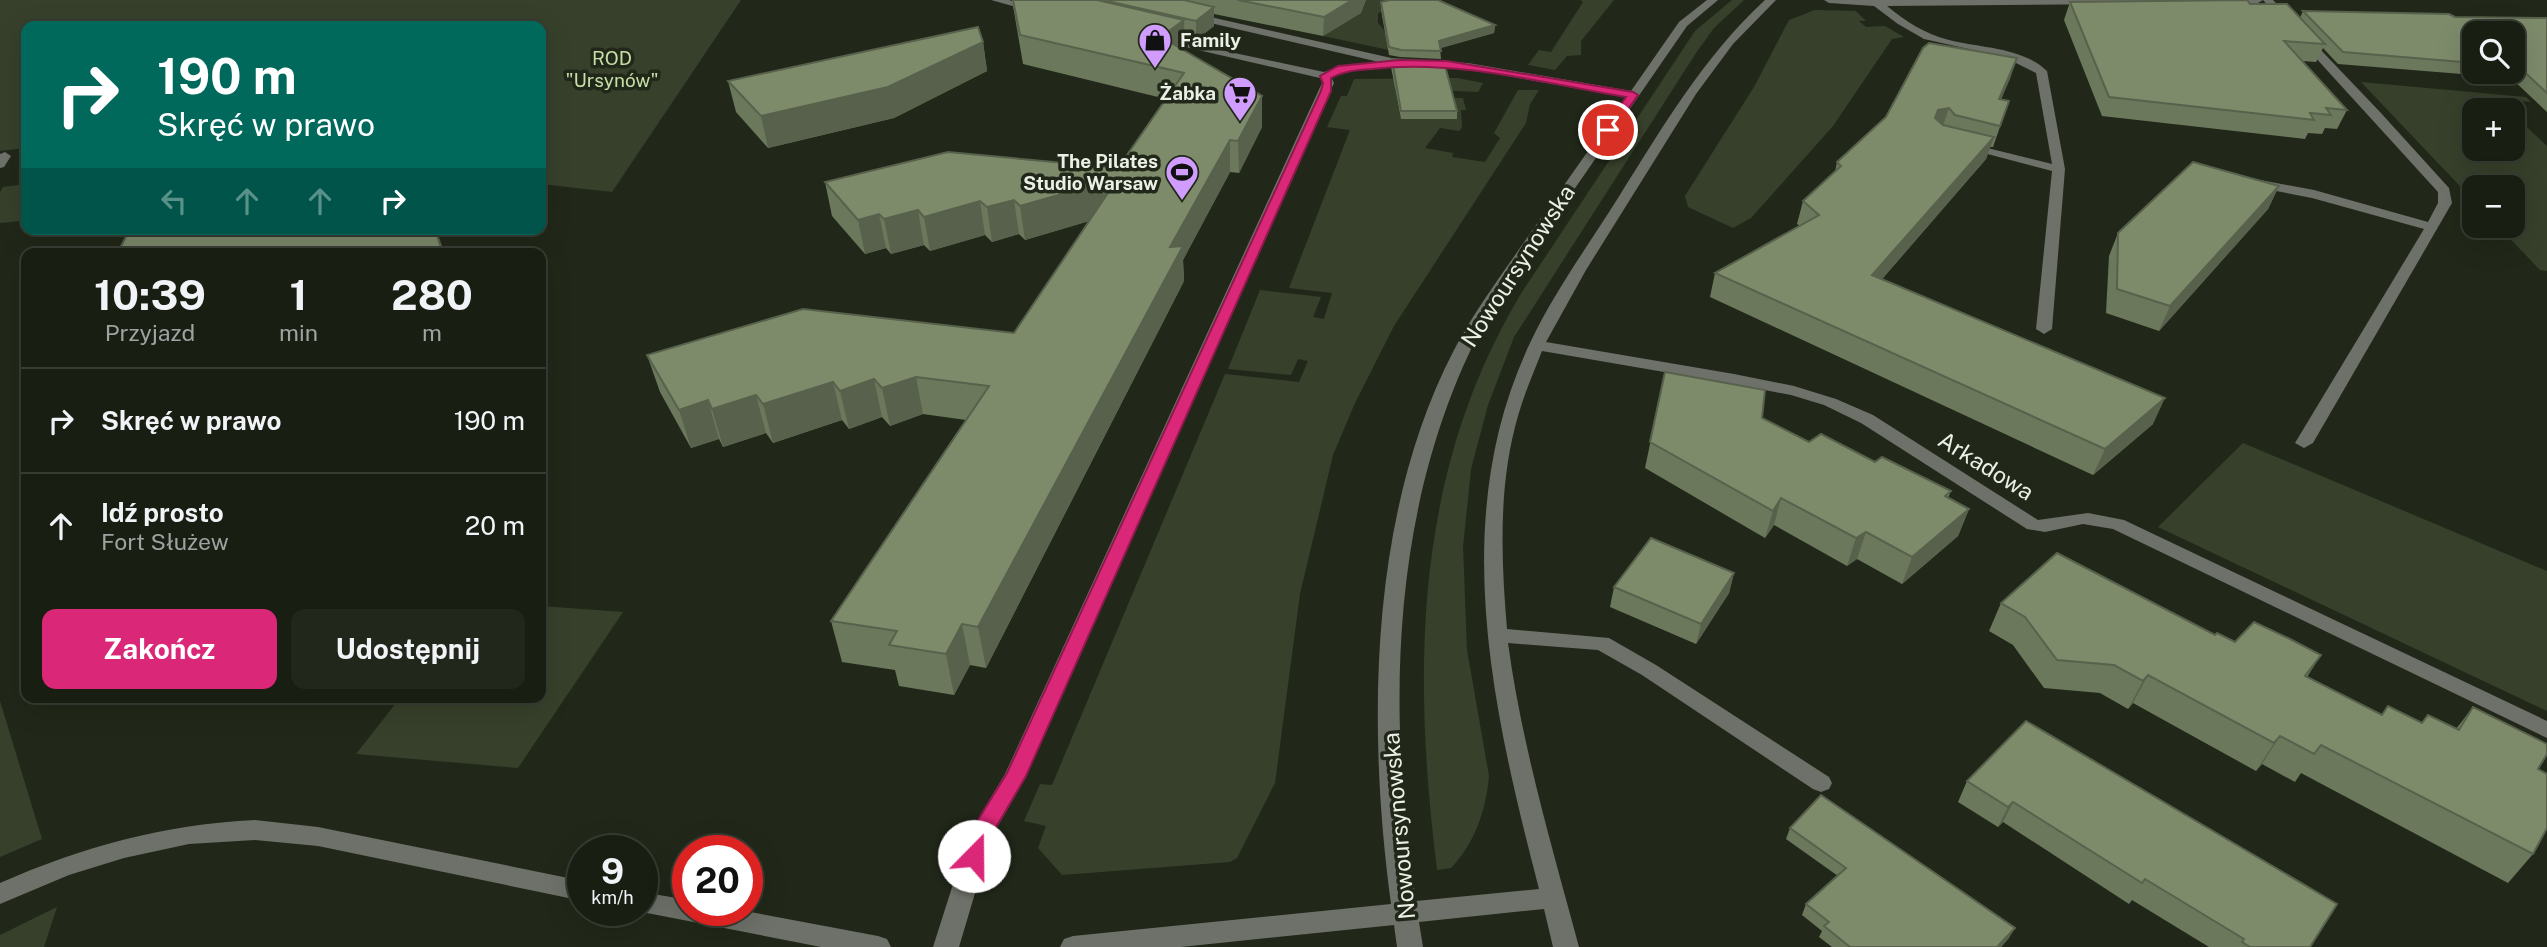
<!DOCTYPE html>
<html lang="pl">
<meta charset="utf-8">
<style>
body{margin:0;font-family:"Public Sans",sans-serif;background:#22271c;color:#f1f3f6;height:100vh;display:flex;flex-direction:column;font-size:26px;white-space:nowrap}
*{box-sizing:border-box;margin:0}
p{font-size:23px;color:#9fa2a0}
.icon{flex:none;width:38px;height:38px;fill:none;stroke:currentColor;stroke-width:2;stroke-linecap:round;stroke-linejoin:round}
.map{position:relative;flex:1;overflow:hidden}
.panel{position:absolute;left:21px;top:248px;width:525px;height:455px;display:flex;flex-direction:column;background:#191e13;border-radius:14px;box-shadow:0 7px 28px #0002,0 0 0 2px #373c33}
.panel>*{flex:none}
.guide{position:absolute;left:21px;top:21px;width:525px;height:214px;border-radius:14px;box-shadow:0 7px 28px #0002,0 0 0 2px #373c33;background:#00695c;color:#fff;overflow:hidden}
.controls{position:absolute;left:2462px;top:21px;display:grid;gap:14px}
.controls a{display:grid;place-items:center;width:63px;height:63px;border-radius:14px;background:#191e13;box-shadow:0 7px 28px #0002,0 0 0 2px #373c33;font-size:35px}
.speed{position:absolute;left:567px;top:835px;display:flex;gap:14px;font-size:35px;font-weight:700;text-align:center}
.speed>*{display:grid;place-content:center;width:91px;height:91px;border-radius:50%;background:#191e13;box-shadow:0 7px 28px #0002,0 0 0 2px #373c33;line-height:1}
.speed small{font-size:18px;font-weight:400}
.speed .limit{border:10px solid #d22;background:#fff;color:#111}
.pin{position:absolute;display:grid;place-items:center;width:60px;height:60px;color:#fff;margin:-30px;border:4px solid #fff;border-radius:50%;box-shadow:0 2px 7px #0007}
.me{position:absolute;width:77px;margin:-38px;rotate:22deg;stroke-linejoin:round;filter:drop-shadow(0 0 5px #0008)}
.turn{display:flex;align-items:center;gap:24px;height:147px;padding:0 21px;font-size:32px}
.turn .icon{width:91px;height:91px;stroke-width:2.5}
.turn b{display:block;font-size:49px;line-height:60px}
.lanes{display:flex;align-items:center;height:66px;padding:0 21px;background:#0003;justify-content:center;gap:35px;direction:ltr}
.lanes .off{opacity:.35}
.eta{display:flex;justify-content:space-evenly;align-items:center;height:119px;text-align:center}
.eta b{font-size:42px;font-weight:700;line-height:49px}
.primary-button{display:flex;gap:14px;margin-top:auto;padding:14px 21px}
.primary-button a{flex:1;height:80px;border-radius:14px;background:#db2777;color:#fff;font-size:28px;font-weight:700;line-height:80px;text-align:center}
.primary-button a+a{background:#22271c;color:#f1f3f6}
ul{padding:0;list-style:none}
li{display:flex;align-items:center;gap:21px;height:105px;padding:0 21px;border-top:2px solid #373c33}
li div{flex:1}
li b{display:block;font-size:26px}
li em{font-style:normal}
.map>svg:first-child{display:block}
.green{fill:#37402b}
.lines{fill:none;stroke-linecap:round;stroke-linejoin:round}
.minor{fill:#6e7169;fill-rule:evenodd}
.wall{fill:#6c785c;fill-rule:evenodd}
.shaded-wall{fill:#58614b}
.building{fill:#7d8b6b;stroke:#58614b;stroke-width:2}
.route{fill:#db2777;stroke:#8e194d;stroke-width:2}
.labels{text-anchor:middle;stroke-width:7;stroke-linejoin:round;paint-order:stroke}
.far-poi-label{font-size:19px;font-weight:bold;fill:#ebefe5;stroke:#212819;text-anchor:end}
.far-park-label{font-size:19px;fill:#c7dfa7;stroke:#212819}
.street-label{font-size:23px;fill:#ebefe5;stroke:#212819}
</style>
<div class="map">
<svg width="2547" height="947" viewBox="0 0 2547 947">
<rect width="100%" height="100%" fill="#212819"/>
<g class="green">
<polygon points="0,0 741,0 612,192 541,184 541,26 26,26 26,148 0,151"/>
<polygon points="1366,0 1393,0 1378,14 1378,23 1403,53 1323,36 1361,13"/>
<polygon points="1581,0 1614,0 1581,41 1581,55 1567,56 1555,70 1528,65 1539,50 1551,52 1583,2"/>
<path d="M 1732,0 L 1744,0 L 1714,28 L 1696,53 L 1514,337 L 1488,405 L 1471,469 L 1463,547 L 1467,650 L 1489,776 C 1486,810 1475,843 1451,868 L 1437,870 C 1412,668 1414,471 1522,292 L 1695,31 Z"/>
<polygon points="1815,10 1856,11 1866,21 1859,21 1866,27 1885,26 1904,37 1892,39 1833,126 1751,218 1733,228 1688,207 1685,196 1754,87 1789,20"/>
<polygon points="1457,78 1483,83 1478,92 1395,88 1401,119 1450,98 1463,98 1466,110 1461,110 1462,128 1459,131 1440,128 1425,148 1453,153 1452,157 1485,162 1500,138 1494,133 1518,90 1539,90 1530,104 1526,123 1394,326 1355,403 1333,455 1300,594 1275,783 1237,858 1230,862 1062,875 1038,848 1046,826 1024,821 1040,784 1052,785 1225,374 1299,382 1308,361 1298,359 1291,375 1228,369 1260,290 1321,297 1313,317 1324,319 1332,293 1289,288 1350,130 1327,127 1341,96 1347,96 1354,79"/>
<polygon points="2361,82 2526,97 2531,102 2499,99 2510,110 2474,110 2474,149 2513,149 2513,114 2547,146 2547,271 2540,270 2498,226 2513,226 2513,187 2474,187 2474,201"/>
<polygon points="26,184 26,211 20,221 0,223 0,192 3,187"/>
<polygon points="2243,443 2547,571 2547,711 2158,527"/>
<polygon points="541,606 623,612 518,768 356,754 400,698 541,698"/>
<polygon points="0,701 42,839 0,857"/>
<polygon points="57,907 44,947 0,947 0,935"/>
</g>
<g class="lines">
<g class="minor">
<polygon points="991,0 1009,0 1039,9 1034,12"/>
<path d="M 1707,0 L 1718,0 L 1687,26 L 1493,307 C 1391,486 1385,702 1416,901 L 1539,889 C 1493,711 1447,518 1530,343 C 1554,292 1588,246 1618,198 C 1662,128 1704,56 1765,0 L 1776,0 L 1733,44 L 1696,94 L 1586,270 L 1546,342 L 1734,374 L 1794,386 L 1836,399 L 1873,415 L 2038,520 L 2088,513 L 2124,520 L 2547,721 L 2547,738 L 2113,529 L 2083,524 L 2045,532 L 2027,529 L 1861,423 L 1824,405 L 1791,395 L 1734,384 L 1542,351 C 1534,372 1524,394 1518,416 C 1498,485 1501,558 1507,629 L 1609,638 L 1656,665 L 1829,777 L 1832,783 L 1829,789 L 1821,792 L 1813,789 L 1642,675 L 1598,650 L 1508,643 C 1522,746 1552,847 1579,947 L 1553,947 L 1544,909 L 1419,922 L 1423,947 L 1397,947 L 1394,925 L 1181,947 L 1060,947 L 1064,939 L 1073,936 L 1391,904 C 1367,726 1369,513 1454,350 C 1475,310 1503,273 1529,235 C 1561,189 1594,143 1626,97 L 1468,69 L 1391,64 L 1340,73 L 1331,77 L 1334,83 L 1026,777 L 992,836 L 959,947 L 933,947 L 969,834 L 1005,774 L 1322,83 L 1320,78 L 1159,41 L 1159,37 L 1324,72 L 1338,67 L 1379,62 L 1189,18 L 1188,16 L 1193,13 L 1400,60 L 1468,63 L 1631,91 L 1679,22 Z"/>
<path d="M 1824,0 L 2263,0 L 2258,3 L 1887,6 C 1905,21 1925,34 1949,40 C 1980,48 2022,47 2047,71 L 2065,169 L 2052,329 L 2044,334 L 2036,329 L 2052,171 L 1961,147 L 1967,143 L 2052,164 L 2036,73 L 2004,57 L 1924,39 L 1898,24 L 1874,6 L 1829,3 Z"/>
<polygon points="2263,0 2273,0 2380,112 2449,188 2452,203 2313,443 2304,448 2295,443 2424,229 2312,198 2250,186 2249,183 2255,179 2314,190 2428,222 2438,203 2438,192"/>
<polygon points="5,152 11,156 4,167 0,168 0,154"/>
<path d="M 255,820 L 318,827 L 583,881 L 583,901 L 318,846 L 255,840 L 189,844 L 124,858 L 69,875 L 0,904 L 0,883 C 82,847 165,824 255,820 Z"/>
<polygon points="642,892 688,900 688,910 740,910 878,936 887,939 891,947 821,947 642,912 635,910 642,910"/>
</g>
</g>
<g class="wall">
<polygon points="1012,0 1366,0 1361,13 1323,36 1214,14 1214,26 1196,40 1185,37 1185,49 1183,50 1262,127 1239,173 1230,172 1183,260 1184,281 986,668 970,665 954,695 899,686 895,670 842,662 831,621 966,420 923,414 890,426 882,417 849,429 842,420 773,443 766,433 723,447 719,439 691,448 660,392 647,355 1014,333 1089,221 1025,240 1019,234 992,242 985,235 930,251 924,245 891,254 886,248 865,254 832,216 825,182 1118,168 1166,99 1023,64"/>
<polygon points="1381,2 1495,25 1494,33 1440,48 1441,59 1400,57 1389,55 1381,10"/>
<path d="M 2070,2 L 2250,4 L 2300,18 L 2303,11 L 2455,17 L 2547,18 L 2547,112 L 2511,78 L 2338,64 L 2323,48 L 2316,62 L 2302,61 L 2347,110 L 2337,129 L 2325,128 L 2322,134 L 2308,133 L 2305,139 L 2102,116 L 2064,20 ZM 2474,33 L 2513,33 L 2513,72 L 2474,72 Z"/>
<polygon points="983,42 987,71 894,118 768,148 736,112 728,81"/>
<polygon points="2017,58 2001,99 2009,101 1993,147 1990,147 1986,159 1882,279 2153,424 2093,475 1710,297 1715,273 1800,226 1797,224 1803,201 1835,172 1837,162"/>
<polygon points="1392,59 1457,111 1457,119 1401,119 1391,67"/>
<polygon points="2279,186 2268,209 2159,331 2106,313 2109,256 2118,233"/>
<polygon points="1665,372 1762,418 1809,442 1875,462 1951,491 1948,498 1969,509 1958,536 1902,584 1857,559 1847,566 1774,525 1765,538 1645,468"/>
<polygon points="1734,573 1729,593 1696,644 1610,607 1614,587"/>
<polygon points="2001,603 2215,635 2235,642 2321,655 2307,677 2382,715 2456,729 2473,707 2538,769 2533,854 2508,883 2301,773 2295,782 2262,764 2256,771 2133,703 2128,709 2100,693 2044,688 2013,645 1989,631"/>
<polygon points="2026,721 2310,947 2209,947 2132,900 2129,904 2003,822 1998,827 1958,802 1967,781"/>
<polygon points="1790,828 2009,938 2001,947 1832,947 1819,937 1822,931 1802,915 1806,904 1838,876 1786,839"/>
</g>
<g class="shaded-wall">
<polygon points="1352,0 1366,0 1361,13 1323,36 1324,17"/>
<polygon points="1214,7 1214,26 1196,40 1196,21"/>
<polygon points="1184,20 1185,49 1162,67 1161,37"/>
<polygon points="1495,25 1494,33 1438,49 1439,41"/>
<polygon points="983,42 987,71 894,118 768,148 761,116"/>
<polygon points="2017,58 2010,79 1992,120 1999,99"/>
<polygon points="1262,96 1262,127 1239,173 1238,141"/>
<polygon points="1949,108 1942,129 1932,131 1938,110"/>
<polygon points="1994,137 1986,159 1865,299 1872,275"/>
<polygon points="1230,140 1230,172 1183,260 1184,281 986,668 978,627 1170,247"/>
<polygon points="1118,178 1120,212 1025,240 1020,206"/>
<polygon points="2279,186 2268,209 2159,331 2170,306"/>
<polygon points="1014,200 1019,234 992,242 987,207"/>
<polygon points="980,201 985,235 930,251 924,217"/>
<polygon points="918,210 924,245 891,254 884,219"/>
<polygon points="879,214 886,248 865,254 858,220"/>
<polygon points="435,229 436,229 445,254 443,254"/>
<polygon points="916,377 923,414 890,426 882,388"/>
<polygon points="874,379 882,417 849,429 840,391"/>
<polygon points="833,382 842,420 773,443 763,404"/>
<polygon points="756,395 766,433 723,447 712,409"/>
<polygon points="2165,398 2153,424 2093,475 2105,449"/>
<polygon points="708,400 719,439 691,448 679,410"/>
<polygon points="1781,498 1774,525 1765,538 1773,511"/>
<polygon points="1969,509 1958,536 1902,584 1912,557"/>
<polygon points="1866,532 1857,559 1847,566 1856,538"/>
<polygon points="1734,573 1729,593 1696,644 1701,624"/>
<polygon points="962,624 970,665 954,695 946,654"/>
<polygon points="2148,675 2133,703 2128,709 2143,681"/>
<polygon points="2280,736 2262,764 2256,771 2274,743"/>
<polygon points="2013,802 2003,822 1998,827 2008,807"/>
<polygon points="2015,928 2009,938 2001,947 1997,947"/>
</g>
<g class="building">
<polygon points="1013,0 1097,0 1184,20 1161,37 1262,96 1238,141 1230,140 1170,247 1183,246 978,627 962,624 946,654 889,645 897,631 831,621 989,386 916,377 882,388 874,379 840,391 833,382 763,404 756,395 712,409 708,400 679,410 647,355 803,309 1014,333 1118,178 1020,206 1014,200 987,207 980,201 924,217 918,210 884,219 879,214 858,220 825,182 948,152 1118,168 1184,73 1020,35"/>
<polygon points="1103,0 1184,0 1214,7 1196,21"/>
<polygon points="1238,0 1352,0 1324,17"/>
<polygon points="1390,0 1438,0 1495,25 1439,41 1441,51 1401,50 1389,47 1381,2"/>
<polygon points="2247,0 2250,4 2287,4 2325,44 2284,41 2347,110 2326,108 2331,115 2310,113 2314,120 2109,97 2070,2"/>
<polygon points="2303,11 2449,14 2455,17 2547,18 2547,93 2518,66 2513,66 2513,33 2474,33 2474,63 2343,52"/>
<polygon points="978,27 983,42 888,87 761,116 728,81"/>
<polygon points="1929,43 2017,58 1999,99 2009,101 2000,126 1955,115 1949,108 1938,110 1935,118 1943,125 1994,137 1872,275 2165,398 2105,449 1715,273 1819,215 1803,201 1841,166 1837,162 1886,117 1923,48"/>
<polygon points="1392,59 1444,62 1457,111 1401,111"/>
<polygon points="2193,162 2279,186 2170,306 2117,289 2118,233"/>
<polygon points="130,229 435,229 443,254 117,254"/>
<polygon points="1665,372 1765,390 1762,418 1809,442 1821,434 1875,462 1882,457 1951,491 1945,496 1969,509 1912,557 1866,532 1856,538 1781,498 1773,511 1650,442"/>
<polygon points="1651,538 1734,573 1701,624 1614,587"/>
<polygon points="2057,553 2215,635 2217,633 2235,642 2254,622 2288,638 2321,655 2305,676 2382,715 2388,706 2422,723 2428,715 2459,730 2473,707 2547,744 2547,754 2538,769 2547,774 2547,828 2533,854 2321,745 2314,754 2280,736 2274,743 2148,675 2143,681 2114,665 2057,660 2025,617 2001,603"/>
<polygon points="2026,721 2337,904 2310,947 2250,947 2242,942 2244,939 2145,879 2142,883 2013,802 2008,807 1967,781"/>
<polygon points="1821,795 2015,928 1997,947 1850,947 1824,926 1829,922 1806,904 1846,868 1790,828"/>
</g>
<path class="route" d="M 1400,60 L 1447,61 L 1633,92 L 1638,95 L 1612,132 L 1608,133 L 1603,130 L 1626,97 C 1543,83 1456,59 1372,69 C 1357,70 1344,71 1331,78 L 1331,91 L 1026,776 L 991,836 L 981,863 L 974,865 L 966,863 L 963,856 L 973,828 L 1007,773 L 1321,91 L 1323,83 L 1320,76 L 1338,66 Z"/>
<defs>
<symbol id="shop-pin" viewBox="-11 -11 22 30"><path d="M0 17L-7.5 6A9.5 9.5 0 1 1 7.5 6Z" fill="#d09dff" stroke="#212819"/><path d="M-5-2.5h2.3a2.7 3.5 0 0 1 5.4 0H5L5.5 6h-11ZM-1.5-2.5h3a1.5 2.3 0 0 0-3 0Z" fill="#111"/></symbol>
<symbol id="supermarket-pin" viewBox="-11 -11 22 30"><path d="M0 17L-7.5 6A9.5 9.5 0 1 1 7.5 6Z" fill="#d09dff" stroke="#212819"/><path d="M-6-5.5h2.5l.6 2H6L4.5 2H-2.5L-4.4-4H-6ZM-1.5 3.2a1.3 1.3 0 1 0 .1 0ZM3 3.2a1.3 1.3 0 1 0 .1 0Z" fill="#111"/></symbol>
<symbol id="stadium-pin" viewBox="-11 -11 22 30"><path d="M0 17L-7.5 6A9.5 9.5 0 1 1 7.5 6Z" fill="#d09dff" stroke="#212819"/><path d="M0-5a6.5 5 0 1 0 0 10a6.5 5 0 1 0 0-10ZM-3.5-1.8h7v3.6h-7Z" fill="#111"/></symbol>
</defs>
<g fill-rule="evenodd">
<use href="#shop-pin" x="1136" y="21" width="38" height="52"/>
<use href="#supermarket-pin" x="1221" y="74" width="38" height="52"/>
<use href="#stadium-pin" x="1163" y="153" width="38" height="52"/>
</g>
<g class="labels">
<g class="far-poi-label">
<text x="1180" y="47" text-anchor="start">Family</text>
<text x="1216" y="100">Żabka</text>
<text x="1158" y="168">The Pilates<tspan x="1158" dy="22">Studio Warsaw</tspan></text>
</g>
<g class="far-park-label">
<text x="612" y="65">ROD<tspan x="612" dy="22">"Ursynów"</tspan></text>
</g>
<g class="street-label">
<text transform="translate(1518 266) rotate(-57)" y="8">Nowoursynowska</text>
<text transform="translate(1986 466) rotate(32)" y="8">Arkadowa</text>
<text transform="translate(1399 826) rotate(-95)" y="8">Nowoursynowska</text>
</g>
</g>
</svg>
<div class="controls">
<a><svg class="icon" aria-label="search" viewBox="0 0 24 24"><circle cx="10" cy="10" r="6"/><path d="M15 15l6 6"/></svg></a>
<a>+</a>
<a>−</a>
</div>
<div class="speed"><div>9<small>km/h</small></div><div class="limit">20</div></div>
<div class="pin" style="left:1608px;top:130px;background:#d93025"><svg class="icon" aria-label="arrive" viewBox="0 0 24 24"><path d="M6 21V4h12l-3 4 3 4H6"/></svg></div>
<svg class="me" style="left:974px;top:856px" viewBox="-20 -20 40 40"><circle r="19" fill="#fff"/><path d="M0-13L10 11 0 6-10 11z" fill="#db2777"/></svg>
<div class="guide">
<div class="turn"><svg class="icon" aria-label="right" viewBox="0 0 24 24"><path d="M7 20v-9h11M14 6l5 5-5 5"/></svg><div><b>190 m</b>Skręć w prawo</div></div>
<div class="lanes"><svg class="icon off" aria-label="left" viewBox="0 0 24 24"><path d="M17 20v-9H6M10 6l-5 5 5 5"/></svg><svg class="icon off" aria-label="ahead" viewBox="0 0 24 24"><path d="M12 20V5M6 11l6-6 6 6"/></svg><svg class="icon off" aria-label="ahead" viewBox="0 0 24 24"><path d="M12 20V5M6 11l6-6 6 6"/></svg><svg class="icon" aria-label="right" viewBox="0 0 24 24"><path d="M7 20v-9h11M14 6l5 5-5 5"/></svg></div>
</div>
<section class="panel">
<div class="eta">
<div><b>10:39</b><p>Przyjazd</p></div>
<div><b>1</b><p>min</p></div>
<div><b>280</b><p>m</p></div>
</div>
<ul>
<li><svg class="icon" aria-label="right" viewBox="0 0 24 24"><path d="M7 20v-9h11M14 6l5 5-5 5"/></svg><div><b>Skręć w prawo</b></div><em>190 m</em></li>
<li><svg class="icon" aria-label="ahead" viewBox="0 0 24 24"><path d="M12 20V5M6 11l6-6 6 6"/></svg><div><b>Idź prosto</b><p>Fort Służew</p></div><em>20 m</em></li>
</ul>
<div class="primary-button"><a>Zakończ</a><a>Udostępnij</a></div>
</section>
</div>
